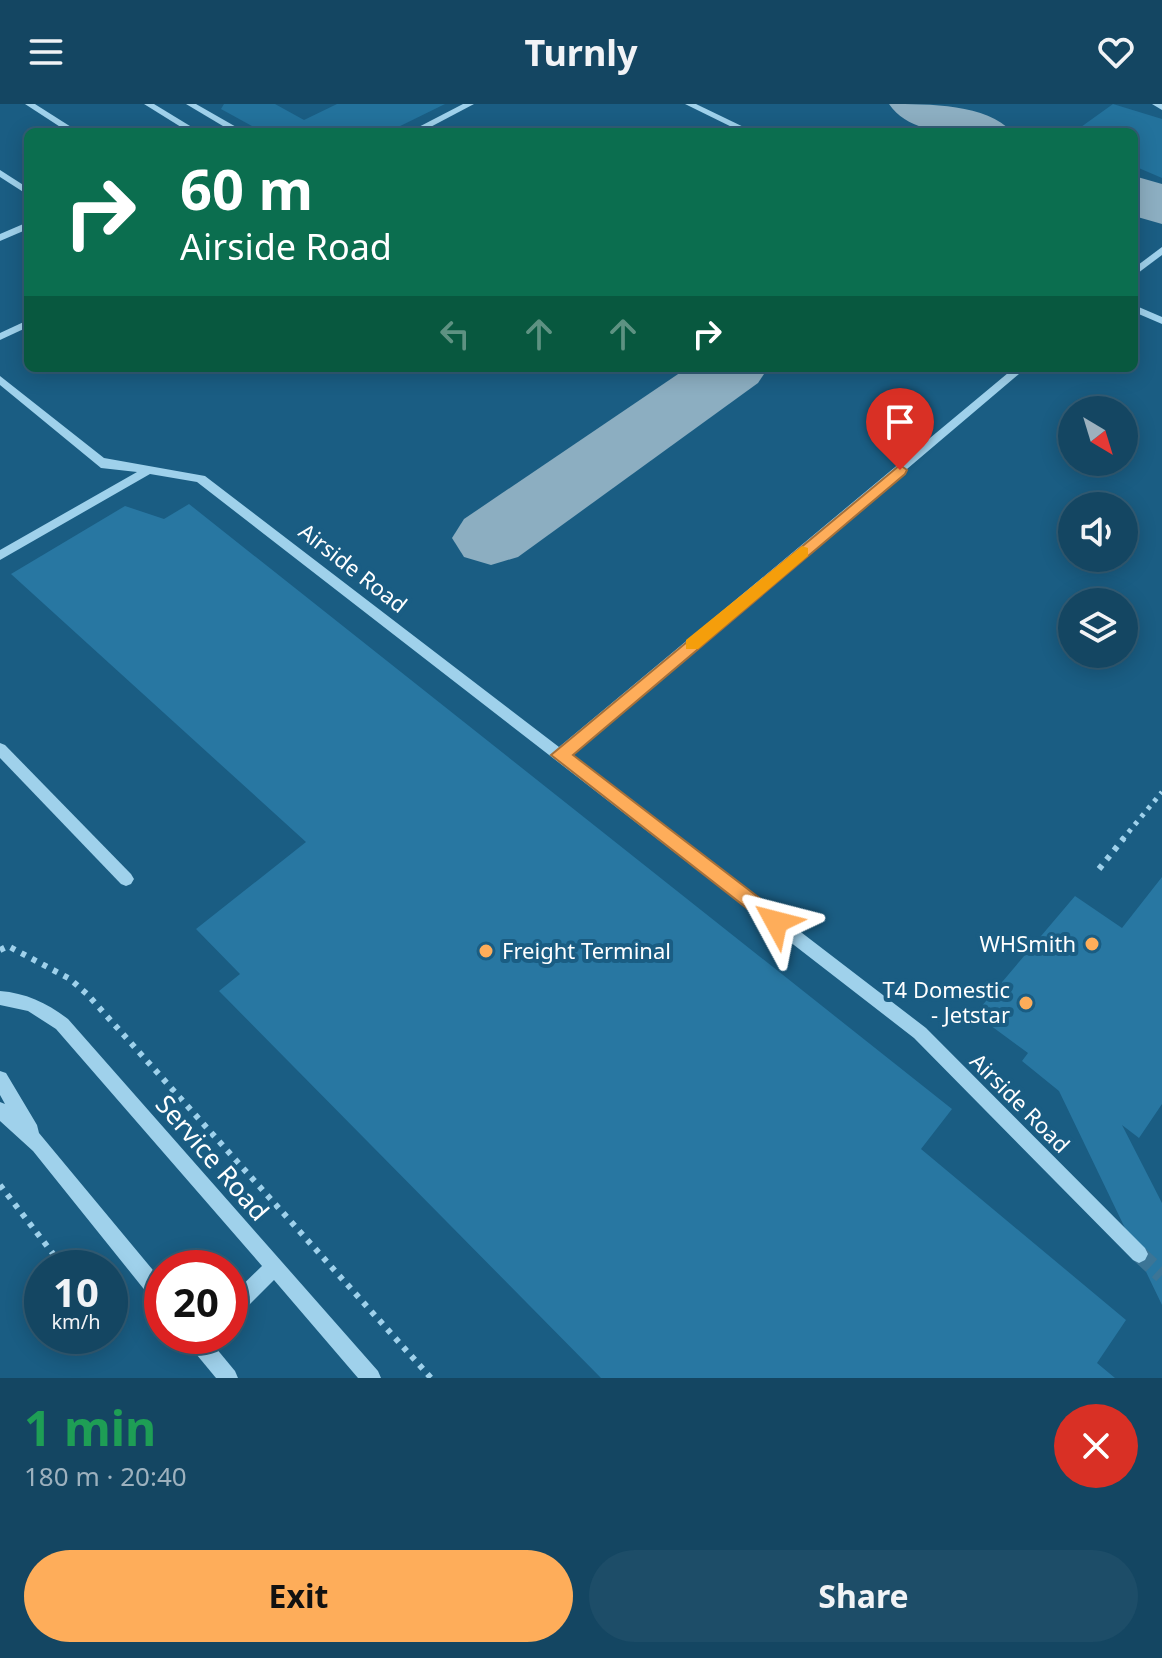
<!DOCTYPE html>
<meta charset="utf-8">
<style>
body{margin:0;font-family:"Noto Sans",sans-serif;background:#1d4d68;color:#f1f3f6;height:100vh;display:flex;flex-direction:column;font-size:30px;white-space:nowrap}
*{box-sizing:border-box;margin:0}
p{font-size:26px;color:#9db1be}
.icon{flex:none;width:44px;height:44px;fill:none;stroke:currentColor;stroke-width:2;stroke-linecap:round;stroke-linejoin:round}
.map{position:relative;height:1274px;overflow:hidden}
.side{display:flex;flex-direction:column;background:#144662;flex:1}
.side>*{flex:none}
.guide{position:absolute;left:24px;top:24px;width:1114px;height:244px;border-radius:12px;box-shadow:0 4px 20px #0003,0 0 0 2px #335e77;background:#0b6e4f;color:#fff;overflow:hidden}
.needle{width:52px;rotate:142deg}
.controls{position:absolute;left:1058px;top:292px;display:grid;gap:16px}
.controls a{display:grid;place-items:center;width:80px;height:80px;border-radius:50%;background:#144662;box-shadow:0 4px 20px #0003,0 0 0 2px #335e77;font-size:40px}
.speed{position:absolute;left:24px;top:1146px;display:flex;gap:16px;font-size:40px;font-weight:700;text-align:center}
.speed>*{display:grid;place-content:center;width:104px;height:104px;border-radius:50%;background:#144662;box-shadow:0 4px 20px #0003,0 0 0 2px #335e77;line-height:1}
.speed small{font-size:20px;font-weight:400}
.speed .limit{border:12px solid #d22;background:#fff;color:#111}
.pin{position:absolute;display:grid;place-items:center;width:68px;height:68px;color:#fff;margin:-82px -34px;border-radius:50% 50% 50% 0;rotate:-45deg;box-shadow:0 0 8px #0007}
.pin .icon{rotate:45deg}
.me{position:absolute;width:88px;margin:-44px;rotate:308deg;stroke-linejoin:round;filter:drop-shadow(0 0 6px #0008)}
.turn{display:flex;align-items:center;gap:28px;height:168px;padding:0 24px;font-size:36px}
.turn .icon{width:104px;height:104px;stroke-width:2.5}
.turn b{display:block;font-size:56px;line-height:68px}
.lanes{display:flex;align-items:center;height:76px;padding:0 24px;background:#0003;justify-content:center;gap:40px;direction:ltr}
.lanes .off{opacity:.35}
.round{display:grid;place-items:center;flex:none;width:84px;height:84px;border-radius:42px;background:#1d4d68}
.head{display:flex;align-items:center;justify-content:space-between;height:136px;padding:0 24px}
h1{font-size:48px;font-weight:700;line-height:60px;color:#1e9e55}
.primary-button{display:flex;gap:16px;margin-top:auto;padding:16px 24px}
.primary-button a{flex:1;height:92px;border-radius:48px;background:#fead5a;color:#111;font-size:32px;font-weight:700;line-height:92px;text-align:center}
.primary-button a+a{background:#1d4d68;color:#f1f3f6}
header{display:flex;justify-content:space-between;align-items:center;height:104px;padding:0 24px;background:#144662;font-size:36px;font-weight:700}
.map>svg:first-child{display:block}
.green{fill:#23729c}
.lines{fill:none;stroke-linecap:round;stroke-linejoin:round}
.taxiway{fill:#8caec1;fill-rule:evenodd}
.building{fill:#2877a2}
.minor-tunnel{stroke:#3c7596;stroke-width:17;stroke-dasharray:17 8;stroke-linecap:butt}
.path-far1{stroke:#9fd1eb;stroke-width:5;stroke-dasharray:4 6;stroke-linecap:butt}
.path{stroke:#9fd1eb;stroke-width:6;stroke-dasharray:5 7;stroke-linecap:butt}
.minor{fill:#9fd1eb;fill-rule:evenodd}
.route{fill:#fead5a;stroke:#a5703a;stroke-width:2}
.slow{fill:#f59e0b}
.poi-dot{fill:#fead5a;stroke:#1a5d83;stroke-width:3}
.labels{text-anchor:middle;stroke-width:8;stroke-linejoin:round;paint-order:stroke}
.street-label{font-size:22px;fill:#fff;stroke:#1a5d83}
.poi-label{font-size:22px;fill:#fff;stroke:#1a5d83;text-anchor:end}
.near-street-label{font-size:26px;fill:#fff;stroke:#1a5d83}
</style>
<header><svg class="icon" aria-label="menu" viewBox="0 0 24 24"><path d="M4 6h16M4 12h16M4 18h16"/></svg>Turnly<svg class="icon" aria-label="heart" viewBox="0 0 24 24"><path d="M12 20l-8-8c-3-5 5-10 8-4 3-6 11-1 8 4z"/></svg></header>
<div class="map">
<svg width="1162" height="1274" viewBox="0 0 1162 1274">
<rect width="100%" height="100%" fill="#1a5d83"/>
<g class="green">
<polygon points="224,0 275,0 304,16 337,0 445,0 388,28 263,28 221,5"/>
<polygon points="1113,0 1162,15 1162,74 1134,62 1134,28 1074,28"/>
</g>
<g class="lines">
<g class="taxiway">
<path d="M 889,0 C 929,0 987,0 1012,28 C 972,28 915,37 889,0 Z"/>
<polygon points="1134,72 1162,80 1162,120 1134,112"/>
<polygon points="687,264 768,264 758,279 518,453 491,461 464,453 452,434 464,415"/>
</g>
</g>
<g class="building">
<polygon points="189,400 952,1005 921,1045 1126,1216 1097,1259 1115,1274 601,1274 219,887 240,870 196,825 306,738 11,470 125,402 164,415"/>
<polygon points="1162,773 1162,1000 1139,1034 1122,1021 1162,1099 1162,1201 1059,987 1022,957 1028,949 975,910 1075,792 1122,824"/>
</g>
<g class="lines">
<polyline class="minor-tunnel" points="1139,1150 1162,1171"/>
<polyline class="path-far1" points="1122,736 1162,688"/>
<g class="path">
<polyline points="1099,765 1124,734"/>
<polyline points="0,846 8,842 70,875 87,890 431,1274"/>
<polyline points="0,1081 64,1164"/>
</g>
<g class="minor">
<polygon points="25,0 35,0 79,28 68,28"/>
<polygon points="144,0 154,0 200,28 189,28"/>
<polygon points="186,0 196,0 245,28 233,28"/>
<polygon points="463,0 474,0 421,28 409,28"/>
<polygon points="685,0 696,0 754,28 742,28"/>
<polygon points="1152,0 1162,0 1162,6"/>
<polygon points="0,66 28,84 28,91 0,73"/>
<polygon points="28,118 28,125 0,137 0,130"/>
<polygon points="1162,143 1162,151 1134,172 1134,164"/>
<polygon points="1134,201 1162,213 1162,220 1134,208"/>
<polygon points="28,216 28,223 0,236 0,229"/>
<polygon points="1014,264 1026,264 570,651 926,924 1145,1144 1148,1150 1145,1156 1139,1159 1133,1156 914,934 197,378 150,370 0,456 0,446 137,368 101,364 0,281 0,272 104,354 205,372 559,643"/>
<polygon points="0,639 5,641 131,770 134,775 131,780 126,782 121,780 0,654"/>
<path d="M 0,887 C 26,889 47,899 68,915 L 378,1267 L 381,1274 L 358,1274 L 274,1176 L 237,1213 L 230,1215 L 230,1193 L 262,1162 L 56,925 L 28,907 L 0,901 Z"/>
<polygon points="0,967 6,969 37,1021 39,1029 162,1177 162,1201 155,1199 33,1047 0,1017 0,998 5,1000 0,991"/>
<polygon points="185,1232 206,1232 235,1267 238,1274 216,1274 187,1239"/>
</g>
</g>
<polygon class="route" points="900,361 907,366 905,370 573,651 783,812 786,818 776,827 551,651"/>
<polygon class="slow" points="802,442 808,444 808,452 698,545 686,545 686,536"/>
<g class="poi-dot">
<circle cx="1092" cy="840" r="8"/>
<circle cx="486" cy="847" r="8"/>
<circle cx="1026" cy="899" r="8"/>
</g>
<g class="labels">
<g class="street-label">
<text transform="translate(353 464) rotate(38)" y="8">Airside Road</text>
<text transform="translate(1020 999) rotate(45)" y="8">Airside Road</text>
</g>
<g class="poi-label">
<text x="1076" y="848">WHSmith</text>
<text x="502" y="855" text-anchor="start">Freight Terminal</text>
<text x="1010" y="894">T4 Domestic<tspan x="1010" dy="25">- Jetstar</tspan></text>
</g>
<g class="near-street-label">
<text transform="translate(212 1054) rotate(49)" y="9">Service Road</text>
</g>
</g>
</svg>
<div class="controls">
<a><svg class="needle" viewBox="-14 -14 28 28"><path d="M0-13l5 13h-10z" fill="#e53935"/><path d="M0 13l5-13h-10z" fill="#9db1be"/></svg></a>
<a><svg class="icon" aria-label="sound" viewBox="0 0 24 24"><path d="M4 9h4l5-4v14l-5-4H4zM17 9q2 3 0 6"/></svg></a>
<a><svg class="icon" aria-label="layers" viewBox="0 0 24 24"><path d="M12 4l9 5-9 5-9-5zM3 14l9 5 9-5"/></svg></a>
</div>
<div class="speed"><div>10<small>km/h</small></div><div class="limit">20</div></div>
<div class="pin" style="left:900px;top:366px;background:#d93025"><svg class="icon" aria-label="arrive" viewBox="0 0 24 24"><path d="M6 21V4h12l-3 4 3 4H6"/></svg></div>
<svg class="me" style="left:776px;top:818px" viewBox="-20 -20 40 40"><path d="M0-17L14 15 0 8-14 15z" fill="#fead5a" stroke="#fff" stroke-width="4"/></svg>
<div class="guide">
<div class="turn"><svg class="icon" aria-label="right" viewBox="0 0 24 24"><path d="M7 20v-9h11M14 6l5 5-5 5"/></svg><div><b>60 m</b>Airside Road</div></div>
<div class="lanes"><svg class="icon off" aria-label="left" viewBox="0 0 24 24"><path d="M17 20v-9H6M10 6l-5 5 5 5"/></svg><svg class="icon off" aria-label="ahead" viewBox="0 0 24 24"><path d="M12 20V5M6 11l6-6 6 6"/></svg><svg class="icon off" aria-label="ahead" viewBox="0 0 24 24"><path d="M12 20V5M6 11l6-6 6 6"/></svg><svg class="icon" aria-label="right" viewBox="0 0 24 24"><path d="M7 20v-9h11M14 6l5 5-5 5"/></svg></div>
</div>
</div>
<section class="side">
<div class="head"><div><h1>1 min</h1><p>180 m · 20:40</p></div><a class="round" style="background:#d93025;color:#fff"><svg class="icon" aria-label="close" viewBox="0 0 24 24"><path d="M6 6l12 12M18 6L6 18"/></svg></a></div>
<div class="primary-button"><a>Exit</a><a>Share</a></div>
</section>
